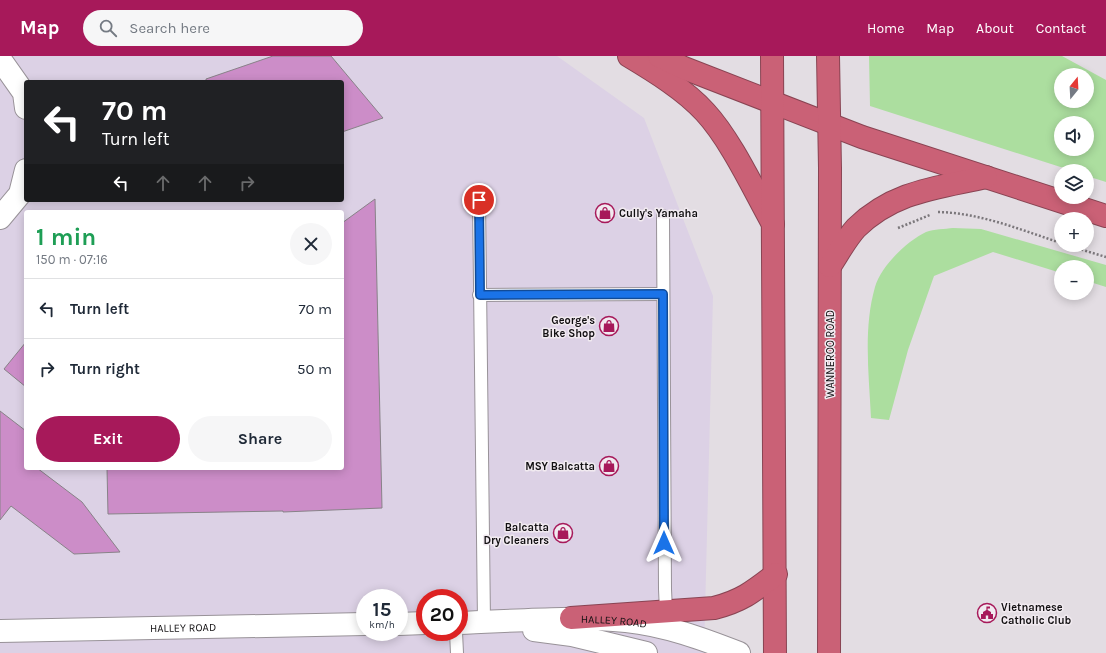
<!DOCTYPE html>
<meta charset="utf-8">
<style>
body{margin:0;font-family:Karla,sans-serif;background:#f6f6f7;color:#1f2937;height:100vh;display:flex;flex-direction:column;font-size:15px;white-space:nowrap}
*{box-sizing:border-box;margin:0}
p{font-size:13px;color:#747a83}
.icon{flex:none;width:22px;height:22px;fill:none;stroke:currentColor;stroke-width:2;stroke-linecap:round;stroke-linejoin:round}
.map{position:relative;flex:1;overflow:hidden}
.sheet{position:absolute;left:24px;top:154px;width:320px;height:260px;display:flex;flex-direction:column;background:#fff;border-radius:4px;box-shadow:0 2px 10px #0003}
.sheet>*{flex:none}
.banner{position:absolute;left:24px;top:24px;width:320px;height:122px;border-radius:4px;box-shadow:0 2px 10px #0003;background:#202124;color:#fff;overflow:hidden}
.needle{width:26px;rotate:18deg}
.tools{position:absolute;left:1054px;top:12px;display:grid;gap:8px}
.tools a{display:grid;place-items:center;width:40px;height:40px;border-radius:50%;background:#fff;box-shadow:0 2px 10px #0003;font-size:20px}
.speed{position:absolute;left:356px;top:533px;display:flex;gap:8px;font-size:20px;font-weight:700;text-align:center}
.speed>*{display:grid;place-content:center;width:52px;height:52px;border-radius:50%;background:#fff;box-shadow:0 2px 10px #0003;line-height:1}
.speed small{font-size:10px;font-weight:400}
.speed .limit{border:6px solid #d22;background:#fff;color:#111}
.pin{position:absolute;display:grid;place-items:center;width:34px;height:34px;color:#fff;margin:-17px;border:2px solid #fff;border-radius:50%;box-shadow:0 1px 4px #0007}
.me{position:absolute;width:44px;margin:-22px;rotate:0deg;stroke-linejoin:round;filter:drop-shadow(0 0 3px #0008)}
.turn{display:flex;align-items:center;gap:14px;height:84px;padding:0 12px;font-size:18px}
.turn .icon{width:52px;height:52px;stroke-width:2.5}
.turn b{display:block;font-size:28px;line-height:34px}
.lanes{display:flex;align-items:center;height:38px;padding:0 12px;background:#0003;justify-content:center;gap:20px;direction:ltr}
.lanes .off{opacity:.35}
.round{display:grid;place-items:center;flex:none;width:42px;height:42px;border-radius:21px;background:#f6f6f7}
.summary{display:flex;align-items:center;justify-content:space-between;height:68px;padding:0 12px}
h1{font-size:24px;font-weight:700;line-height:30px;color:#1e9e55}
.button{display:flex;gap:8px;margin-top:auto;padding:8px 12px}
.button a{flex:1;height:46px;border-radius:24px;background:#a7195a;color:#fff;font-size:16px;font-weight:700;line-height:46px;text-align:center}
.button a+a{background:#f6f6f7;color:#1f2937}
ul{padding:0;list-style:none}
li{display:flex;align-items:center;gap:12px;height:60px;padding:0 12px;border-top:1px solid #e0e1e3}
li div{flex:1}
li b{display:block;font-size:15px}
li em{font-style:normal}
header{display:flex;align-items:center;gap:24px;box-sizing:border-box;height:56px;padding:0 20px;background:#a7195a;color:#fff}
header strong{font-size:19px}
nav{display:flex;gap:22px;margin-inline-start:auto;font-size:14px}
.search{width:280px;height:36px;background:#f6f6f7;display:flex;align-items:center;gap:10px;box-sizing:border-box;padding:0 14px;border-radius:22px;color:#747a83;font-size:15px}
.map>svg:first-child{display:block}
.industrial{fill:#dcd1e5;fill-rule:evenodd}
.green{fill:#acde9f;fill-rule:evenodd}
.building{fill:#cc8dc8;stroke:#888288}
.lines{fill:none;stroke-linecap:round;stroke-linejoin:round}
.lane-casing{stroke:#989298;stroke-width:14}
.street-casing{stroke:#989298;stroke-width:24}
.highway-casing{stroke:#894453;stroke-width:24}
.path{stroke:#7b777b;stroke-width:2.5;stroke-dasharray:2 2;stroke-linecap:butt}
.lane{stroke:#fff;stroke-width:12}
.street{stroke:#fff;stroke-width:22}
.highway{stroke:#ca6176;stroke-width:22}
.route-casing{stroke:#114b97;stroke-width:10}
.route{stroke:#1a73e8;stroke-width:7}
.labels{text-anchor:middle;stroke-width:3;stroke-linejoin:round;paint-order:stroke}
.poi-label{font-size:11px;font-weight:bold;fill:#110f11;stroke:#f1eaf0;text-anchor:end}
.street-label{font-size:11px;fill:#110f11;stroke:#f1eaf0}
</style>
<header>
<strong>Map</strong>
<div class="search"><svg class="icon" aria-label="search" viewBox="0 0 24 24"><circle cx="10" cy="10" r="6"/><path d="M15 15l6 6"/></svg>Search here</div>
<nav><a>Home</a><a>Map</a><a>About</a><a>Contact</a></nav>
</header>
<div class="map">
<svg width="1106" height="597" viewBox="0 0 1106 597">
<rect width="100%" height="100%" fill="#e3dde3"/>
<path class="industrial" d="M 0,0 L 557,0 L 644,62 L 713,240 L 704,597 L 0,597 ZM 26,26 L 342,26 L 342,144 L 26,144 ZM 26,156 L 342,156 L 342,412 L 26,412 ZM 365,542 L 399,542 L 399,576 L 365,576 ZM 425,542 L 459,542 L 459,576 L 425,576 Z"/>
<g class="green">
<path d="M 869,0 L 1062,0 L 1106,24 L 1106,126 L 1087,120 L 1087,115 L 1073,115 L 870,50 ZM 1061,19 L 1087,19 L 1087,45 L 1061,45 ZM 1061,67 L 1087,67 L 1087,93 L 1061,93 Z"/>
<path d="M 953,172 L 981,173 L 1106,209 L 1106,231 L 1087,225 L 1087,211 L 1061,211 L 1061,217 L 993,196 L 934,220 L 908,294 L 889,364 L 871,362 C 869,319 863,273 875,231 C 881,210 907,185 926,176 C 934,173 945,173 953,172 Z"/>
</g>
<g class="building">
<polygon points="273,0 331,0 383,62 342,76 342,26 206,26 206,23"/>
<polygon points="375,143 382,452 283,456 283,455 108,458 107,412 342,412 342,167"/>
<polygon points="26,286 26,331 4,313"/>
<polygon points="0,355 26,375 26,412 37,412 82,446 120,496 74,498 11,450 0,464"/>
</g>
<g class="lines">
<defs>
<g id="lane">
<polyline points="479,144 484,566"/>
<polyline points="663,160 665,533 666,555"/>
<polyline points="479,239 663,238"/>
<polyline points="456,576 457,597"/>
</g>
<g id="street">
<polyline points="0,3 24,37 26,52"/>
<polyline points="0,162 20,138 26,114"/>
<path id="s1" d="M 459,567 C 515,565 570,560 626,565 C 665,569 703,583 739,597"/>
<polyline points="399,568 425,567"/>
<polyline points="534,574 572,579 646,597"/>
<path id="s2" d="M 0,575 L 365,568"/>
</g>
<g id="highway">
<path d="M 629,0 C 654,15 685,34 705,56 C 731,84 754,134 773,168"/>
<polyline points="659,0 684,12 862,81 1106,160"/>
<polyline points="772,0 775,597"/>
<polyline points="828,0 830,112 829,597"/>
<path d="M 830,210 C 838,198 846,183 856,172 C 894,135 937,132 986,121"/>
<path d="M 571,562 L 714,552 C 742,545 754,535 776,518"/>
</g>
</defs>
<use href="#lane" class="lane-casing"/>
<use href="#street" class="street-casing"/>
<use href="#highway" class="highway-casing"/>
<g class="path">
<path d="M 938,156 C 981,157 1021,174 1061,187"/>
<polyline points="898,172 930,159"/>
<polyline points="1066,189 1106,201"/>
</g>
<use href="#lane" class="lane"/>
<use href="#street" class="street"/>
<use href="#highway" class="highway"/>
</g>
<g class="lines">
<defs>
<polyline id="route" points="479,144 480,239 663,238 664,487"/>
</defs>
<use href="#route" class="route-casing"/>
<use href="#route" class="route"/>
</g>
<defs>
<symbol id="shop-ring" viewBox="-11 -11 22 22"><circle r="9.5" fill="#f1eaf0" stroke="#a7195a" stroke-width="1.5"/><path d="M-5-2.5h2.3a2.7 3.5 0 0 1 5.4 0H5L5.5 6h-11ZM-1.5-2.5h3a1.5 2.3 0 0 0-3 0Z" fill="#a7195a"/></symbol>
<symbol id="civic-ring" viewBox="-11 -11 22 22"><circle r="9.5" fill="#f1eaf0" stroke="#a7195a" stroke-width="1.5"/><path d="M-.6-6.5H3V-4.5H.6V-3L4-1V1h2V6H-6V1h2V-1L-.6-3ZM-1.2 2.5V6h2.4V2.5Z" fill="#a7195a"/></symbol>
</defs>
<g fill-rule="evenodd">
<use href="#shop-ring" x="594" y="146" width="22" height="22"/>
<use href="#shop-ring" x="598" y="259" width="22" height="22"/>
<use href="#shop-ring" x="598" y="399" width="22" height="22"/>
<use href="#shop-ring" x="552" y="466" width="22" height="22"/>
<use href="#civic-ring" x="976" y="546" width="22" height="22"/>
</g>
<g class="labels">
<g class="poi-label">
<text x="619" y="161" text-anchor="start">Cully's Yamaha</text>
<text x="595" y="268">George's<tspan x="595" dy="13">Bike Shop</tspan></text>
<text x="595" y="414">MSY Balcatta</text>
<text x="549" y="475">Balcatta<tspan x="549" dy="13">Dry Cleaners</tspan></text>
<text x="1001" y="555" text-anchor="start">Vietnamese<tspan x="1001" dy="13">Catholic Club</tspan></text>
</g>
<g class="street-label">
<text transform="translate(830 298) rotate(-90)" y="4">WANNEROO ROAD</text>
<text dy="4" stroke="none"><textPath href="#s1" startOffset="155">HALLEY ROAD</textPath></text>
<text dy="4" stroke="none"><textPath href="#s2" startOffset="183">HALLEY ROAD</textPath></text>
</g>
</g>
</svg>
<div class="tools">
<a><svg class="needle" viewBox="-14 -14 28 28"><path d="M0-13l5 13h-10z" fill="#e53935"/><path d="M0 13l5-13h-10z" fill="#747a83"/></svg></a>
<a><svg class="icon" aria-label="sound" viewBox="0 0 24 24"><path d="M4 9h4l5-4v14l-5-4H4zM17 9q2 3 0 6"/></svg></a>
<a><svg class="icon" aria-label="layers" viewBox="0 0 24 24"><path d="M12 4l9 5-9 5-9-5zM3 14l9 5 9-5"/></svg></a>
<a>+</a>
<a>−</a>
</div>
<div class="speed"><div>15<small>km/h</small></div><div class="limit">20</div></div>
<div class="pin" style="left:479px;top:144px;background:#d93025"><svg class="icon" aria-label="arrive" viewBox="0 0 24 24"><path d="M6 21V4h12l-3 4 3 4H6"/></svg></div>
<svg class="me" style="left:664px;top:487px" viewBox="-20 -20 40 40"><path d="M0-17L14 15 0 8-14 15z" fill="#1a73e8" stroke="#fff" stroke-width="4"/></svg>
<div class="banner">
<div class="turn"><svg class="icon" aria-label="left" viewBox="0 0 24 24"><path d="M17 20v-9H6M10 6l-5 5 5 5"/></svg><div><b>70 m</b>Turn left</div></div>
<div class="lanes"><svg class="icon" aria-label="left" viewBox="0 0 24 24"><path d="M17 20v-9H6M10 6l-5 5 5 5"/></svg><svg class="icon off" aria-label="ahead" viewBox="0 0 24 24"><path d="M12 20V5M6 11l6-6 6 6"/></svg><svg class="icon off" aria-label="ahead" viewBox="0 0 24 24"><path d="M12 20V5M6 11l6-6 6 6"/></svg><svg class="icon off" aria-label="right" viewBox="0 0 24 24"><path d="M7 20v-9h11M14 6l5 5-5 5"/></svg></div>
</div>
<section class="sheet">
<div class="summary"><div><h1>1 min</h1><p>150 m · 07:16</p></div><a class="round"><svg class="icon" aria-label="close" viewBox="0 0 24 24"><path d="M6 6l12 12M18 6L6 18"/></svg></a></div>
<ul>
<li><svg class="icon" aria-label="left" viewBox="0 0 24 24"><path d="M17 20v-9H6M10 6l-5 5 5 5"/></svg><div><b>Turn left</b></div><em>70 m</em></li>
<li><svg class="icon" aria-label="right" viewBox="0 0 24 24"><path d="M7 20v-9h11M14 6l5 5-5 5"/></svg><div><b>Turn right</b></div><em>50 m</em></li>
</ul>
<div class="button"><a>Exit</a><a>Share</a></div>
</section>
</div>
